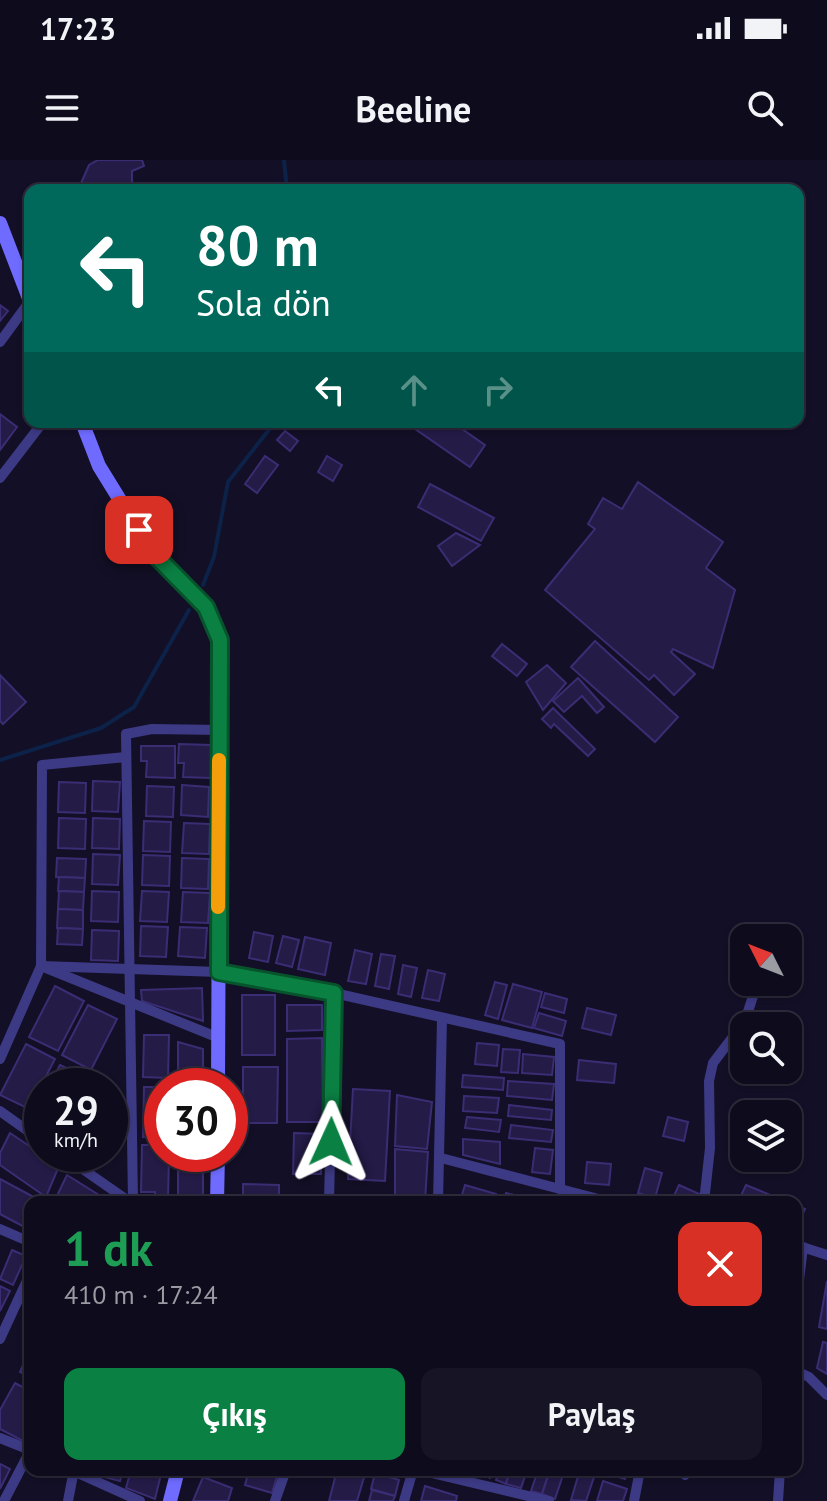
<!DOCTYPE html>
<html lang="tr">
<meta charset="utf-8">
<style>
body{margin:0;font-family:"PT Sans",sans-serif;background:#171425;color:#f1f3f6;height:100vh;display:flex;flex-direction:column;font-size:30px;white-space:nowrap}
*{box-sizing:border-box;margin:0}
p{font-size:26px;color:#9b9ba3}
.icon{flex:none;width:44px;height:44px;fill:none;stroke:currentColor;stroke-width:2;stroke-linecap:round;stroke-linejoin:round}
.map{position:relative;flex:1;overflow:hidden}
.sheet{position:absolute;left:24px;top:1036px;width:778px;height:280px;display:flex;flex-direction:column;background:#0e0b1c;border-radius:16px;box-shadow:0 2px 6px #0004,0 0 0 2px #2e2b3b}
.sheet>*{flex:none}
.banner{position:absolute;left:24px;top:24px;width:780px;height:244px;border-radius:16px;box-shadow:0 2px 6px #0004,0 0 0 2px #2e2b3b;background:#00695c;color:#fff;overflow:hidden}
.needle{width:52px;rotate:312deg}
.controls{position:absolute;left:730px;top:764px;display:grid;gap:16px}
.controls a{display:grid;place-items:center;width:72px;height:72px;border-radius:16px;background:#0e0b1c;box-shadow:0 2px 6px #0004,0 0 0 2px #2e2b3b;font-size:40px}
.speed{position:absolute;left:24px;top:908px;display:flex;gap:16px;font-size:40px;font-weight:700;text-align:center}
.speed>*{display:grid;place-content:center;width:104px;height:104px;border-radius:50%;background:#0e0b1c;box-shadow:0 2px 6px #0004,0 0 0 2px #2e2b3b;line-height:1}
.speed small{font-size:20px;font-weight:400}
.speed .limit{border:12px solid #d22;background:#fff;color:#111}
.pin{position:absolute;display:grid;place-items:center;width:68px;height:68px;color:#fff;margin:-34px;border-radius:16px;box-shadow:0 4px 12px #0006}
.me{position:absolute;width:88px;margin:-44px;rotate:1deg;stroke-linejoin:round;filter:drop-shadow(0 0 6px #0008)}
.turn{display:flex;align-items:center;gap:28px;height:168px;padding:0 40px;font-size:36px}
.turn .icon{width:104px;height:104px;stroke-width:2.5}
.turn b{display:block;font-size:56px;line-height:68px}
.lanes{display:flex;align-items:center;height:76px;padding:0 40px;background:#0003;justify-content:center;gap:40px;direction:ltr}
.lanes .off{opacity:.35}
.round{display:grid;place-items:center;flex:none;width:84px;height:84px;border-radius:16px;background:#171425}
.summary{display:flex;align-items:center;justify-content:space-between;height:136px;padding:0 40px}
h1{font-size:48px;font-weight:800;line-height:60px;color:#1e9e55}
.action{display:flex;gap:16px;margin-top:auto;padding:16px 40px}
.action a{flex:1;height:92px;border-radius:16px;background:#0b8043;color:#fff;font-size:32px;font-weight:800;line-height:92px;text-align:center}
.action a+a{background:#171425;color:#f1f3f6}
.status{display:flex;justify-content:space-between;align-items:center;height:56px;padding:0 40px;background:#0e0b1c;direction:ltr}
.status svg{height:22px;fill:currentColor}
header{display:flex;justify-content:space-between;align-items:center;height:104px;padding:0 40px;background:#0e0b1c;font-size:36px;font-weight:800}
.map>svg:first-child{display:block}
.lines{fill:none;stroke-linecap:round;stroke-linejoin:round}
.stream{stroke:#0c2248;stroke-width:4}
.building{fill:#241b47;stroke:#3b2d73;stroke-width:2}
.street{stroke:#3d3a85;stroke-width:10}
.secondary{stroke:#6f6bff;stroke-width:14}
.route-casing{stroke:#07532c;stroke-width:20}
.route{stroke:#0b8043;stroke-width:14}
.slow{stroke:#f59e0b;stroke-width:14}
</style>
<div class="status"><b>17:23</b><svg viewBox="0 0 49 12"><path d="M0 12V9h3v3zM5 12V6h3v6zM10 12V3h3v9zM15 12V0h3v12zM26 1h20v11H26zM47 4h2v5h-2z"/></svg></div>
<header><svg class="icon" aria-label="menu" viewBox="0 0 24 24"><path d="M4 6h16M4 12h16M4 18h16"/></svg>Beeline<svg class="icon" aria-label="search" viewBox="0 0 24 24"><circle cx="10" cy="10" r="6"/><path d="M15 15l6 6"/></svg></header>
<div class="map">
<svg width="827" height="1341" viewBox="0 0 827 1341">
<rect width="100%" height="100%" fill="#130f26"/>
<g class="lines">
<g class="stream">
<polyline points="284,0 287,30"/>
<polyline points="203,425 214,397 228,322 275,262"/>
<polyline points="0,600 101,568 134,547 189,450"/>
</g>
</g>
<g class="building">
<polygon points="98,0 142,0 144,6 132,11 132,30 78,30 89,5"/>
<polygon points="0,145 8,151 0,161"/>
<polygon points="0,254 17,267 0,290"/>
<polygon points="405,262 452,262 485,285 470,307"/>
<polygon points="285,271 298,281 290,291 277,280"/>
<polygon points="265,296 278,305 257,333 245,324"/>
<polygon points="327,296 342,305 333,321 318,312"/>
<polygon points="638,322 723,382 706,408 735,430 713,508 673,489 671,492 695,514 674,535 654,515 649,520 545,430 595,369 588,364 603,338 622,349"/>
<polygon points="430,324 494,358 481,381 418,347"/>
<polygon points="456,373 480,385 452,406 438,386"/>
<polygon points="595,481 678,557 655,582 571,507"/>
<polygon points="502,484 527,504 517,516 492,496"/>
<polygon points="547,505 566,523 543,550 526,522"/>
<polygon points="0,515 26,542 3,564 0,561"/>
<polygon points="578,518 604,547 597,553 582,536 564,552 553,541"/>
<polygon points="553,548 595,589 588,596 554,564 551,568 542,559"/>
<polygon points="179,584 211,585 211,618 183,617 184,603 178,603"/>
<polygon points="141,586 175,586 175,618 146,617 147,601 141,601"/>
<polygon points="93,621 120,622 118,652 92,651"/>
<polygon points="59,622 86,623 85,653 58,652"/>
<polygon points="182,625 209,627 208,657 181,655"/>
<polygon points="147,626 174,627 173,657 146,656"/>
<polygon points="59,658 86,659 85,689 58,688"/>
<polygon points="93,658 120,659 119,689 92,688"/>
<polygon points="144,661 171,662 170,692 143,691"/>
<polygon points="184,663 210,664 209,694 182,693"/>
<polygon points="93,694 120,695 118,725 92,724"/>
<polygon points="143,695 170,696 169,726 142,725"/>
<polygon points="57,698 86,699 85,718 56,717"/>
<polygon points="182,698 209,699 208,729 181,728"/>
<polygon points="59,717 85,718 84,732 58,731"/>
<polygon points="59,731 84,732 83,750 58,749"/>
<polygon points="92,731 119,732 118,762 91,761"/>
<polygon points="142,731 169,732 167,762 140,761"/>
<polygon points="183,732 210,733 208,763 181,762"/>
<polygon points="58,749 83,750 83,769 57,768"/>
<polygon points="141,766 168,767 166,797 140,796"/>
<polygon points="180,767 207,768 205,798 178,796"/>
<polygon points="58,768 83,769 82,785 57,784"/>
<polygon points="92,770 119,771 118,801 91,800"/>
<polygon points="254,772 273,776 268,802 249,798"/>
<polygon points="283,776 299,780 292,807 276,803"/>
<polygon points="305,777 331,783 325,815 298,809"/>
<polygon points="355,790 372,794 366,824 348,821"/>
<polygon points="381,794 395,796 389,829 375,826"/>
<polygon points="403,805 417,808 411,837 398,834"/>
<polygon points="428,810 445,814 439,841 422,838"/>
<polygon points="495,822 507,825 498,859 485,855"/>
<polygon points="513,824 542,832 532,868 502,860"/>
<polygon points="55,826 84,841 58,891 29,877"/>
<polygon points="202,828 203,861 142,841 141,830"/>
<polygon points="545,833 567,839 564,853 541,847"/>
<rect x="242" y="835" width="33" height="60"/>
<polygon points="88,845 117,859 91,910 62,895"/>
<polygon points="287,845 322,845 322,870 287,871"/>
<polygon points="587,848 616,855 611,875 582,868"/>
<polygon points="539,853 566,861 562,876 534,868"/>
<polygon points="144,875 169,875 168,918 143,917"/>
<polygon points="322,878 323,962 287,962 287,879"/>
<polygon points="178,882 203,889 203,926 178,926"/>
<polygon points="477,883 499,885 497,906 475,904"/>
<polygon points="26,884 55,899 29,949 0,935"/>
<polygon points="503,889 520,890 518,913 501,912"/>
<polygon points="523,894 554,897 552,915 522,913"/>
<polygon points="579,900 616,904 614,923 577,920"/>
<polygon points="60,905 89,919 85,926 49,926"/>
<polygon points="243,907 278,907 277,963 243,963"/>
<polygon points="463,915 504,918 503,930 462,927"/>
<polygon points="508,921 554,924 552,940 507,936"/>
<polygon points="144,927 162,927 162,978 143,977"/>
<polygon points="353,929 390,931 385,1021 348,1019"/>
<polygon points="397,935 432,942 427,989 395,986"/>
<polygon points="464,936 499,938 497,953 463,951"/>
<polygon points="42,940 42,959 34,955"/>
<polygon points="509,945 552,950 551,960 508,956"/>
<polygon points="467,957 501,960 499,972 465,968"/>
<polygon points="668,957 688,962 684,981 663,976"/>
<polygon points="511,965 553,970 551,982 509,978"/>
<polygon points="10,973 59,1006 46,1037 0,1005 0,993"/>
<polygon points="294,973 322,974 321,1014 293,1014"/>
<polygon points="463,979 500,982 500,1004 463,995"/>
<polygon points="142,985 162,985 162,994 169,994 168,1039 160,1039 160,1036 155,1036 155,1032 141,1032"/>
<polygon points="535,988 553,990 550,1014 532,1012"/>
<polygon points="395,989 428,992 425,1042 395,1042"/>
<rect x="178" y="999" width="25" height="43"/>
<polygon points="587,1002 611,1004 609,1025 585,1023"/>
<polygon points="645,1008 662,1013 655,1038 638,1033"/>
<polygon points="67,1015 110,1042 62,1042 56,1038"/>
<polygon points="0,1019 43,1042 30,1042 30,1070 0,1054"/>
<polygon points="243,1024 279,1025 279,1042 243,1042"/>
<polygon points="465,1025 496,1034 494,1042 473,1042 461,1038"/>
<polygon points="679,1025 704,1036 702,1042 671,1042"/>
<polygon points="746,1025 778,1038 777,1042 738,1042"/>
<polygon points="506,1033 523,1037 521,1042 504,1042"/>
<polygon points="796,1045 805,1049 797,1067 796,1066"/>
<polygon points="12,1090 26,1096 13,1125 0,1119"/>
<polygon points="827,1121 827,1169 819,1167"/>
<polygon points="0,1126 10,1131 0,1151"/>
<polygon points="823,1182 827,1183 827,1214 817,1208"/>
<polygon points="30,1189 30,1217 20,1212"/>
<polygon points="15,1223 30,1231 30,1268 23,1281 0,1269 0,1250"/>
<polygon points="0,1304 10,1309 0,1329"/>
<polygon points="90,1310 123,1310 120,1321 89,1313"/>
<polygon points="131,1310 162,1310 155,1339 126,1328"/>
<polygon points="249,1310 279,1310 272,1333 245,1325"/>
<polygon points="337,1310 365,1314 357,1341 329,1341"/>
<polygon points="478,1310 493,1310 490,1318 477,1313"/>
<polygon points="500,1310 510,1310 506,1324 496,1320"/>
<polygon points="510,1310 527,1310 521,1328 506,1324"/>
<polygon points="538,1310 550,1310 542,1334 531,1331"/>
<polygon points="550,1310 564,1312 555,1339 542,1334"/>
<polygon points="606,1310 628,1310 625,1319 605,1313"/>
<polygon points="375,1313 399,1320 395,1336 371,1329"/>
<polygon points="579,1313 594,1317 586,1341 571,1340"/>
<polygon points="203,1317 232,1328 228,1341 193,1341"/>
<polygon points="603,1321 627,1329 623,1341 597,1341"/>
<polygon points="425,1326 457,1336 456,1341 421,1341"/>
<polygon points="372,1330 395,1336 393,1341 369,1341"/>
</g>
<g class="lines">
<g class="street">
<polyline points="0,182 30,141"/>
<polyline points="0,318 43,262"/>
<polyline points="41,806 219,812 334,833 560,884 560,1029 610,1042"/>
<polyline points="46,808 219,878"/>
<polyline points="0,899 41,806 42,605 126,597"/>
<polyline points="0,951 42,981"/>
<polyline points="61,994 130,1042"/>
<polyline points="441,998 560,1029"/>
<polyline points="133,1042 126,574 152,569 222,570"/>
<polyline points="329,1042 334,833"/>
<polyline points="438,1042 442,859"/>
<polyline points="704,1042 710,988 709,921 713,903 745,861 753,836"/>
<polyline points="0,1069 30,1082"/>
<polyline points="796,1085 827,1095"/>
<polyline points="796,1145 803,1087"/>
<polyline points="0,1179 30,1114"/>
<polyline points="796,1211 809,1217 827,1235"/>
<polyline points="0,1278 30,1290"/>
<polyline points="71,1310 140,1341"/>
<polyline points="419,1310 549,1341"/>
<polyline points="681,1310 685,1315"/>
<polyline points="4,1341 30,1291"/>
<polyline points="68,1341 74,1310"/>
<polyline points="275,1341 286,1310"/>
<polyline points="404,1341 413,1310"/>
<polyline points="634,1341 640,1310"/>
<polyline points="778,1341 780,1310"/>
</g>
<g class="secondary">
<polyline points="0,63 30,141"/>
<polyline points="82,262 99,306 152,392 206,447 220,480 218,926"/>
<polyline points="217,1042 218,994"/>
<polyline points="170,1341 178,1310"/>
</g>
</g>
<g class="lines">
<defs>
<polyline id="route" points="139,370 152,392 206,447 220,480 219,812 334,833 331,982"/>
</defs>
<use href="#route" class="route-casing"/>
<use href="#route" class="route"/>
<polyline class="slow" points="218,747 219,600"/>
</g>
</svg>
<div class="controls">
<a><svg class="needle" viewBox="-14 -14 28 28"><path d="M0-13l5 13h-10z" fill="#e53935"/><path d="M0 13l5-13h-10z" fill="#9b9ba3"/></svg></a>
<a><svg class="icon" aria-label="search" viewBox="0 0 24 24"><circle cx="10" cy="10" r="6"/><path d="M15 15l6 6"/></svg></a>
<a><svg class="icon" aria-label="layers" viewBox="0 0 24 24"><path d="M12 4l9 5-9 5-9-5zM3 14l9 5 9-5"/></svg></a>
</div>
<div class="speed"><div>29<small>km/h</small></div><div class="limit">30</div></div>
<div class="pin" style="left:139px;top:370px;background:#d93025"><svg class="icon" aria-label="arrive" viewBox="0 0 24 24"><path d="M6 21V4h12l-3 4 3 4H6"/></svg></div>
<svg class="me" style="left:331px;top:982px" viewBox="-20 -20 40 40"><path d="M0-17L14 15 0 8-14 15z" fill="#0b8043" stroke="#fff" stroke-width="4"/></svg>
<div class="banner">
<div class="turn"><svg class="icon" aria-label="left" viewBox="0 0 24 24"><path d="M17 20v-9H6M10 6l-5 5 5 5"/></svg><div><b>80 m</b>Sola dön</div></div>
<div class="lanes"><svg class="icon" aria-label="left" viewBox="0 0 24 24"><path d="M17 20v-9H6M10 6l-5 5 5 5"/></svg><svg class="icon off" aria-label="ahead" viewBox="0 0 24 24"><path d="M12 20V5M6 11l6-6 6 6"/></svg><svg class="icon off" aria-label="right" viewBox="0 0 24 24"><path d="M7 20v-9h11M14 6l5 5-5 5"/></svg></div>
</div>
<section class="sheet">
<div class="summary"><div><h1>1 dk</h1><p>410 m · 17:24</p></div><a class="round" style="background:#d93025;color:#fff"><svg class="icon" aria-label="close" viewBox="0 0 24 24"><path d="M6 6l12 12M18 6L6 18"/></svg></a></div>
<div class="action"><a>Çıkış</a><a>Paylaş</a></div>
</section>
</div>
